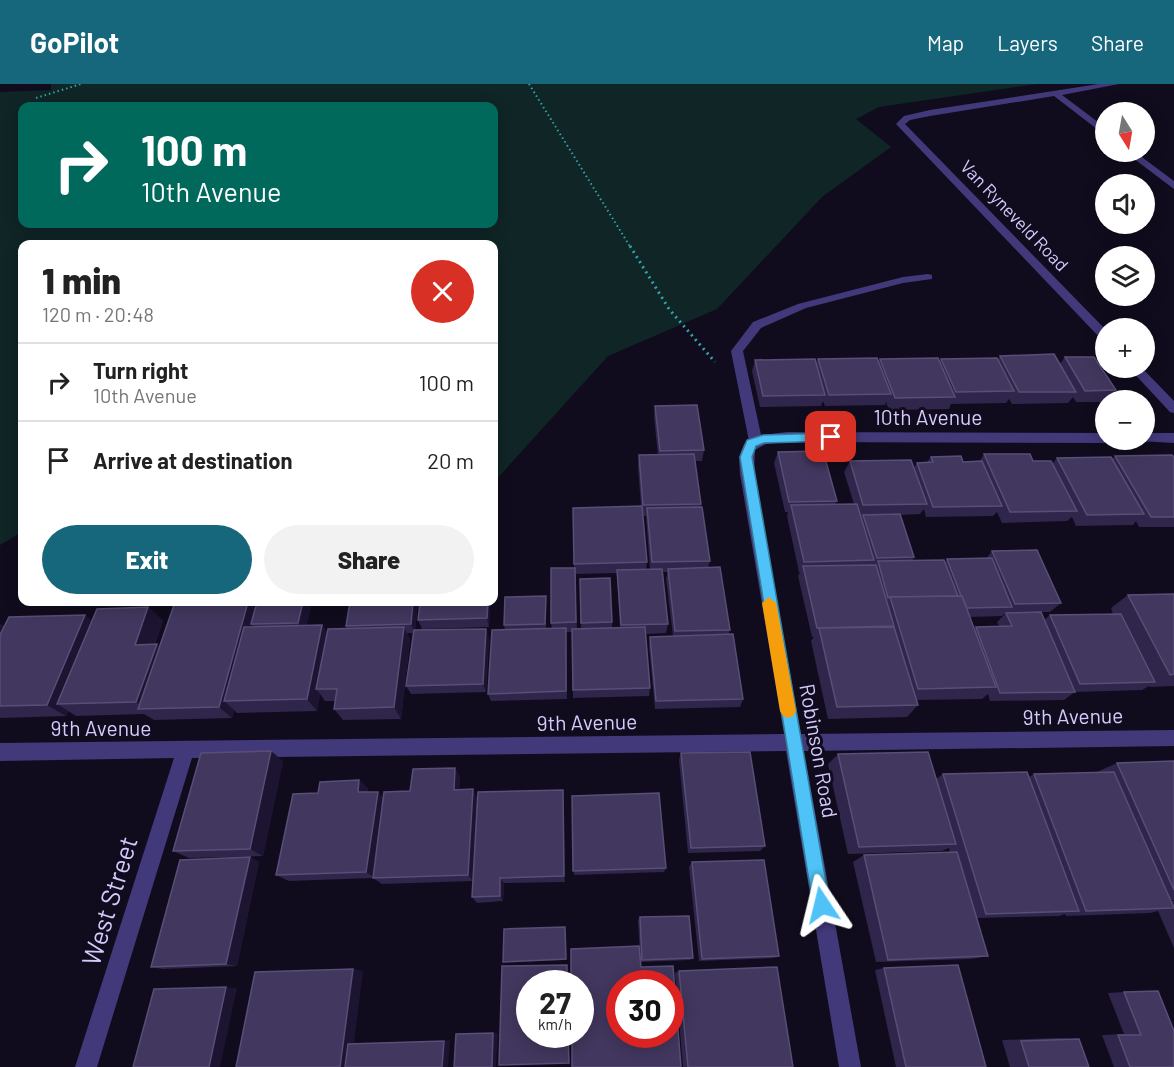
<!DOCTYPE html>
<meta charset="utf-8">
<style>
body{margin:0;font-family:Barlow,sans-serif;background:#f2f2f2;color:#222;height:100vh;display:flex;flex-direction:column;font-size:22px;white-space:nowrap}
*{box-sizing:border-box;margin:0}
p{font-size:20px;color:#767676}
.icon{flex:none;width:33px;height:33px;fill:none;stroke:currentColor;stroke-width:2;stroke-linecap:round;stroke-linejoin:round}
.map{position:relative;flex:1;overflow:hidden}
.details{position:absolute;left:18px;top:156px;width:480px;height:366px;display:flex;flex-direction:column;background:#fff;border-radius:12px;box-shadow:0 3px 15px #0003}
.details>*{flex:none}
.top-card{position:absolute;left:18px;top:18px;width:480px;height:126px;border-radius:12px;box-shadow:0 3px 15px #0003;background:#00695c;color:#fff;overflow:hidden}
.needle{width:39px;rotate:169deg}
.fabs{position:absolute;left:1095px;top:18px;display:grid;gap:12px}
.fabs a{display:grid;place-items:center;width:60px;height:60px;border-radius:50%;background:#fff;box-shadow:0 3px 15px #0003;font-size:30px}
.speed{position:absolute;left:516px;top:886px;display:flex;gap:12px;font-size:30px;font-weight:700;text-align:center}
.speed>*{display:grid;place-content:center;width:78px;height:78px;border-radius:50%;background:#fff;box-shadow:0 3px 15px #0003;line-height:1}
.speed small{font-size:15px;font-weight:400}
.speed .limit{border:9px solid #d22;background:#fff;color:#111}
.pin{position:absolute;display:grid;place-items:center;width:51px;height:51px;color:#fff;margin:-26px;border-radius:12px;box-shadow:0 3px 9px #0006}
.me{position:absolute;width:66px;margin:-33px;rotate:350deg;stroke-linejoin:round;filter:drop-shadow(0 0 4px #0008)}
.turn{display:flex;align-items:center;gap:21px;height:126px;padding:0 24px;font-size:27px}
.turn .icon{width:78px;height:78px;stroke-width:2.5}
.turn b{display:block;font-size:42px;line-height:51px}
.round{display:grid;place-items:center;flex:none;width:63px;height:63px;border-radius:32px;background:#f2f2f2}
.overview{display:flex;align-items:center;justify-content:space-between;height:102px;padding:0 24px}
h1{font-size:36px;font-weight:800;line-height:45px}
.cta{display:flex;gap:12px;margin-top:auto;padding:12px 24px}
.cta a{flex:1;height:69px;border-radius:36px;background:#17677c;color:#fff;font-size:24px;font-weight:800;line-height:69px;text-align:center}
.cta a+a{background:#f2f2f2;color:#222}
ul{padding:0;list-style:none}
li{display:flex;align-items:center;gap:18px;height:78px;padding:0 24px;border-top:2px solid #e0e0e0}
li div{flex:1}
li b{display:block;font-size:22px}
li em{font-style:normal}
header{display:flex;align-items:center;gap:36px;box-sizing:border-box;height:84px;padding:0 30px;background:#17677c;color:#fff}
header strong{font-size:28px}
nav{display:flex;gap:33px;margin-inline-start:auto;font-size:21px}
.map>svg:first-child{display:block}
.green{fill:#102526;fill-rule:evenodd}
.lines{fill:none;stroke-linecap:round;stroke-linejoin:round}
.path-far1{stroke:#31a4a9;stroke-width:2;stroke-dasharray:1.5 3;stroke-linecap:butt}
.path{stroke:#31a4a9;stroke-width:3;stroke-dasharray:2 4;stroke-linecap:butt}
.minor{fill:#42397a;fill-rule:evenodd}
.wall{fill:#30254a;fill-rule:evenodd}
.shaded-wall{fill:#1c1430}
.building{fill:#42375e;stroke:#594e77;stroke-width:1.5;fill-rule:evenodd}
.route{fill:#4fc3f7;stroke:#337fa1;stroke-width:1.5}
.slow{fill:#f59e0b}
.labels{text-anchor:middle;stroke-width:6;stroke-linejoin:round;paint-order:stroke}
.far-street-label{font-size:18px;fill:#d5cafd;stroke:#110c1d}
.street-label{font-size:21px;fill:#d5cafd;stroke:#110c1d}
.near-street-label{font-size:26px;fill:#d5cafd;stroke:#110c1d}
</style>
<header>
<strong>GoPilot</strong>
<nav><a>Map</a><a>Layers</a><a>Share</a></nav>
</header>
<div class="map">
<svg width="1174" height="983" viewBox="0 0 1174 983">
<rect width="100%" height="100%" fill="#110c1d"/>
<path class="green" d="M 51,0 L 1036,0 L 879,23 L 856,35 L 891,63 L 822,113 L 717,225 L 608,272 L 494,398 L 494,160 L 22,160 L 22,448 L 0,461 L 0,8 L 51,6 ZM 22,22 L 494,22 L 494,140 L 22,140 Z"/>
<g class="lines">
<g class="path-far1">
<polyline points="529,0 631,164"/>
<polyline points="36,14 81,0"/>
</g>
<polyline class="path" points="630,162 669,225 715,278"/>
<g class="minor">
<polygon points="1099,0 1119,0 1062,11 1106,44 1106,52 1054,12 930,32 910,36 905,40 1106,246 1106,257 1102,256 896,40 904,32 930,26"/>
<polygon points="1125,68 1135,68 1174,97 1174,105"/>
<polygon points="928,190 932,191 932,195 903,199 806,224 761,244 743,267 761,351 787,348 1106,349 1106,356 1112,356 1106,359 787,358 766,360 755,366 754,390 801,650 1174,646 1174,662 804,667 861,983 839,983 786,667 192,674 97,983 75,983 174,674 0,677 0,659 784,650 740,390 739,373 744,360 749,357 731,267 753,238 798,220 903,193"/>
<polygon points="1129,284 1142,284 1174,317 1174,329 1170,328"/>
<polygon points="1144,349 1174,349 1174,359 1139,357 1138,356 1144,356"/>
</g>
</g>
<g class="wall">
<polygon points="1000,272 1060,280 1065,273 1116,306 1107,316 1106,316 1106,318 1076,318 1073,313 1068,319 1012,320 1009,315 1006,319 951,320 949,325 889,326 886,318 885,321 825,322 823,317 821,322 760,323 752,287 755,276 816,280 818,275 878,278 880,275 939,278 941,275 998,275"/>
<path d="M 655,322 L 704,366 L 702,377 L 695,377 L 701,420 L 701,423 L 710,477 L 708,483 L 730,546 L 728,551 L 743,615 L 740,623 L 655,625 L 649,562 L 650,553 L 673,552 L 666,494 L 668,488 L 663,488 L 668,540 L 666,549 L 646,550 L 650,604 L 649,612 L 573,614 L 572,548 L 566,548 L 567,615 L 491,617 L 488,610 L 505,546 L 504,541 L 546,517 L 546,544 L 552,544 L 551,539 L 574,484 L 573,424 L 641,422 L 638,382 L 639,371 L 658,371 L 654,333 ZM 643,432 L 646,432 L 650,485 L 646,485 L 647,478 ZM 617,489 L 620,544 L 612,544 L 612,538 L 580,495 L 581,545 L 577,545 L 575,490 Z"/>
<path d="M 778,368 L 837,417 L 835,420 L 854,420 L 844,388 L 850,377 L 914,384 L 917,379 L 927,378 L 931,373 L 963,378 L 980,377 L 984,370 L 1053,379 L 1057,374 L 1112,375 L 1115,372 L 1174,373 L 1174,443 L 1139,443 L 1136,437 L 1133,441 L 1076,442 L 1072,433 L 1067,437 L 1002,439 L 997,428 L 993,432 L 926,433 L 924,425 L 920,430 L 900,431 L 914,473 L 912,477 L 945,478 L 947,475 L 986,475 L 992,467 L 1061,519 L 1050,528 L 1041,528 L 1044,536 L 1050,531 L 1113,530 L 1111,524 L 1128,511 L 1174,510 L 1174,602 L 1150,603 L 1149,602 L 1142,606 L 1075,608 L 1064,616 L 990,617 L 988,610 L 982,615 L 917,616 L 918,621 L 907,633 L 828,635 L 811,557 L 814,553 L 812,553 L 798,492 L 800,488 L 799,488 L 787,432 L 788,428 L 785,428 L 774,379 ZM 1006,529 L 997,538 L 999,542 L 976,543 L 974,544 L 970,533 L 1002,532 Z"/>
<polygon points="175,518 248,518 255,525 257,518 312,518 306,542 322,541 327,549 347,545 346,542 350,518 418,518 415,546 489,554 486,608 411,610 406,602 413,549 407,549 410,556 401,635 343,636 334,625 335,617 325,617 320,610 317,627 237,629 234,626 232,634 154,636 144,630 76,632 68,627 66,632 0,634 0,540 4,542 85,531 92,537 148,523 163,537 155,560 159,563"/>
<polygon points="490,518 489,543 422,545 418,536"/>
<polygon points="681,669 765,762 760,767 688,769 679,676"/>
<polygon points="838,670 936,695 943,690 1029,693 1034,690 1097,688 1117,679 1174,677 1174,816 1170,816 1174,817 1174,864 1158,827 1150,829 1066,832 1065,830 1059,832 977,834 988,872 971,875 876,878 853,778 864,771 950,768 949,764 942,767 848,770 828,680"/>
<polygon points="283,677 263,772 189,774 173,767"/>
<polygon points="455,684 460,693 459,706 477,714 563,706 565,798 504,799 503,817 477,819 472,813 473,797 382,800 373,794 289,797 276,791 359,696 368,705 367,708 378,708 383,714 410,707"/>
<polygon points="572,712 666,784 664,788 574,791"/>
<polygon points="250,773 259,778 237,882 163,885 151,883"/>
<polygon points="692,778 779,872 774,874 699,877 689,783"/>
<polygon points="640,833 693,874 690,876 641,878 572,983 640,871 638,836"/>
<polygon points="565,843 566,876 505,878 503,878"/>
<polygon points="884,884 986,983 896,983 875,886"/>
<polygon points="679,887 793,983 683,983 675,889"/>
<polygon points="1124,908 1174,983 1114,983 1102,951 1124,950 1108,909"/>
<polygon points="1057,954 1079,955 1089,983 1010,983 1002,956"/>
</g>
<g class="shaded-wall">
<polygon points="248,518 259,531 251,540 255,546 224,617 234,626 232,634 219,623"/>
<polygon points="303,518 312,518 305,548 298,539"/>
<polygon points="413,518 418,518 415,549 411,540"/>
<polygon points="488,518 490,518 489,543 487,534"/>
<polygon points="148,523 163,537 150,573 135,561"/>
<polygon points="85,531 101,544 57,620 68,627 66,632 47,621"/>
<polygon points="0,540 16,551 0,586"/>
<polygon points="322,541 331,554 316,605 320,610 317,627 307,615"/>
<polygon points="404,543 410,556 401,635 394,623"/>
<polygon points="486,545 489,554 486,608 483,600"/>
<polygon points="157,560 171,573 146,625 136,618"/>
<polygon points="271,667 283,677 263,772 250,765"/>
<polygon points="455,684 460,693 459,715 454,706"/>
<polygon points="359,696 368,705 366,717 358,708"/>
<polygon points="473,705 477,714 473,797 468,791"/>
<polygon points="563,706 564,715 565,798 564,792"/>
<polygon points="378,708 385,716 375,794 366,788"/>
<polygon points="250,773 259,778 237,882 226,880"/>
<polygon points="500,794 504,799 503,817 500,812"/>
<polygon points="353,885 363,887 351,983 340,983"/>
<polygon points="226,903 237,904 220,983 209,983"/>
<polygon points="493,949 498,949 496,983 492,983"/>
<polygon points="450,956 448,983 442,983 444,957"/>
</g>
<g class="building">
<polygon points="1054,270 1076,308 1019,308 1000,272"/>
<polygon points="1065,273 1094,273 1116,306 1085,307"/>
<polygon points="877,274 891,310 829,311 818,275"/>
<polygon points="938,274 955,313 895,314 880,275"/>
<polygon points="997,274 1014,307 956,308 941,275"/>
<polygon points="815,275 825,311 763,312 755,276"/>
<polygon points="697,321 704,366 660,367 655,322"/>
<polygon points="823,367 837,417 789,418 778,368"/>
<polygon points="694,370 701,420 643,421 639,371"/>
<polygon points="984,370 1030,370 1033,377 1051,377 1077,427 1010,428"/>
<polygon points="1172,371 1174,373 1174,433 1151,433 1115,372"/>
<polygon points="961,372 963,378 982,377 1002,422 933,423 917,379 933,378 931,373"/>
<polygon points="1111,373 1144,430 1087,431 1057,374"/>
<polygon points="911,376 927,420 863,421 850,377"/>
<polygon points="857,420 874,476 804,478 791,421"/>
<polygon points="642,422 647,478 574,480 573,424"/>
<polygon points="702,423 710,477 652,478 647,424"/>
<polygon points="900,430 914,473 877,474 863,431"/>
<polygon points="1037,466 1061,519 1015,520 992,467"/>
<polygon points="992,474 1012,523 967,524 962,512 961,512 947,475"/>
<polygon points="944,476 958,512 890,513 888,514 878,477"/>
<polygon points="876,481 894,542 817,544 803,482"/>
<polygon points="720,483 730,546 675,547 668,485"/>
<polygon points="551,484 575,484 576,538 551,539"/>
<polygon points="662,485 668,540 621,541 617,486"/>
<polygon points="610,494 612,538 581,539 580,495"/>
<polygon points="1174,510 1174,590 1170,591 1128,511"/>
<polygon points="546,512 545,540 504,541 505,513"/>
<polygon points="962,512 996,603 918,605 890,513"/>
<polygon points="175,518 248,518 219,623 138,625"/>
<polygon points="257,518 303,518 298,539 251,540"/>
<polygon points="350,518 413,518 411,540 346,542"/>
<polygon points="420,518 488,518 487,534 418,536"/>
<polygon points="148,523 135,561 157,560 136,618 57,620 97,525"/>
<polygon points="1041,528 1075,608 1000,609 976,543 1012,542 1006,529"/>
<polygon points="1121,530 1155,598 1080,600 1050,531"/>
<polygon points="85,531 47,621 0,622 0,551 9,533"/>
<polygon points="322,541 307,615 224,617 244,543"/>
<polygon points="404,543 394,623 334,625 337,605 316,605 328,545"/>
<polygon points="645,543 650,604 573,606 572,545"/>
<polygon points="894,543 918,621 837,623 819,544"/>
<polygon points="566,544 566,607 488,610 492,546"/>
<polygon points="486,545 483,600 406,602 414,546"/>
<polygon points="733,550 743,615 656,617 650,553"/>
<polygon points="271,667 250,765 173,767 201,669"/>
<polygon points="750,668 765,762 691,764 681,669"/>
<polygon points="928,668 956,760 859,763 838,670"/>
<polygon points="1174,677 1174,806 1117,679"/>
<polygon points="455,684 454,706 473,705 468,791 373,794 384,708 410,707 413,685"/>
<polygon points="1027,688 1079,827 986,830 943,690"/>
<polygon points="1114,688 1174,824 1086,827 1034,690"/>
<polygon points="359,696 358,708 378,708 366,788 276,791 293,710 318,709 320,698"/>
<polygon points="563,706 564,792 500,794 500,812 472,813 478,708"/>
<polygon points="659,709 666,784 573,787 572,712"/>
<polygon points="957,768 988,872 888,876 864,771"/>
<polygon points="250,773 226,880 151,883 180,776"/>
<polygon points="764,776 779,872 702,875 692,778"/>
<polygon points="689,832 693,874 642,876 640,833"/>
<polygon points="565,843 566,875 503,878 504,845"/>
<path d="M 639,862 L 641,883 L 673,882 L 681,983 L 572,983 L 572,951 L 580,951 L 580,900 L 571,900 L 571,865 ZM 620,900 L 670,900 L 670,951 L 620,951 Z"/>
<polygon points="567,881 567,900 530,900 530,951 568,951 569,979 499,981 502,882"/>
<polygon points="958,881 986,983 906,983 884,884"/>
<polygon points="777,883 793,983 688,983 679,887"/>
<polygon points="353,885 340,983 236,983 255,888"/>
<polygon points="226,903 209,983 133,983 154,905"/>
<polygon points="1158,907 1174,947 1174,983 1130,983 1118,951 1141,951 1124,908"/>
<polygon points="493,949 492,983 454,983 456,950"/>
<polygon points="1079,955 1089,983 1029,983 1021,957"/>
<polygon points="444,957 442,983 345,983 348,960"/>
</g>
<polygon class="route" points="831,349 837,353 831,357 764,359 756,362 752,373 830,821 828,827 822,830 815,827 813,821 740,373 747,356 763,351"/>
<polygon class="slow" points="769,513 776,519 796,627 793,632 788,634 783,632 780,627 762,519"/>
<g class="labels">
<g class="far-street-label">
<text transform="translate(1014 132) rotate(46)" y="6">Van Ryneveld Road</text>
</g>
<g class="street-label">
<text x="928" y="341">10th Avenue</text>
<text transform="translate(1073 633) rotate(-1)" y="7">9th Avenue</text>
<text transform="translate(587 639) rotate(-1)" y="7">9th Avenue</text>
<text x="101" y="652">9th Avenue</text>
<text transform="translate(818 667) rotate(80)" y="7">Robinson Road</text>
</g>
<g class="near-street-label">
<text transform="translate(110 817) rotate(-73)" y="9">West Street</text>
</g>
</g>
</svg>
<div class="fabs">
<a><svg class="needle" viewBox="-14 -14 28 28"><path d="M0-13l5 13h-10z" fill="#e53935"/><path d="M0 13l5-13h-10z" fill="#767676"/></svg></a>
<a><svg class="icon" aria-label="sound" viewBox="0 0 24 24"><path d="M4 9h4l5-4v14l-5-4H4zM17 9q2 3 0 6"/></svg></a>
<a><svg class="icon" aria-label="layers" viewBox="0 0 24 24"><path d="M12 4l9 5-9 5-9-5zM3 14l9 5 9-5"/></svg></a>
<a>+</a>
<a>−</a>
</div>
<div class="speed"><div>27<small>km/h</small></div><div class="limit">30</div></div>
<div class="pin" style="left:831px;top:353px;background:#d93025"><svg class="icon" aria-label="arrive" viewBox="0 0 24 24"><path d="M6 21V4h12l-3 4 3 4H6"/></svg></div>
<svg class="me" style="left:822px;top:821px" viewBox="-20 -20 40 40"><path d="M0-17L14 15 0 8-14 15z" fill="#4fc3f7" stroke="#fff" stroke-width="4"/></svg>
<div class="top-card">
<div class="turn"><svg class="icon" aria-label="right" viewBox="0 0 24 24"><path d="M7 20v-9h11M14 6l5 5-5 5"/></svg><div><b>100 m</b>10th Avenue</div></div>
</div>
<section class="details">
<div class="overview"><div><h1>1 min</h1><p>120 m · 20:48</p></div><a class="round" style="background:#d93025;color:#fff"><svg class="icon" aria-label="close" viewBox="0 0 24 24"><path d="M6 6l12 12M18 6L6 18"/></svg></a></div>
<ul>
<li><svg class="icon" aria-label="right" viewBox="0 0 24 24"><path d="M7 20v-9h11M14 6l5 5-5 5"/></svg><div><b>Turn right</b><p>10th Avenue</p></div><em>100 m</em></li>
<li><svg class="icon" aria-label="arrive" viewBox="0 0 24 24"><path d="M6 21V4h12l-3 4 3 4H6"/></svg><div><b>Arrive at destination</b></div><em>20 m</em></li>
</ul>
<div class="cta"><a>Exit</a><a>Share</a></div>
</section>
</div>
